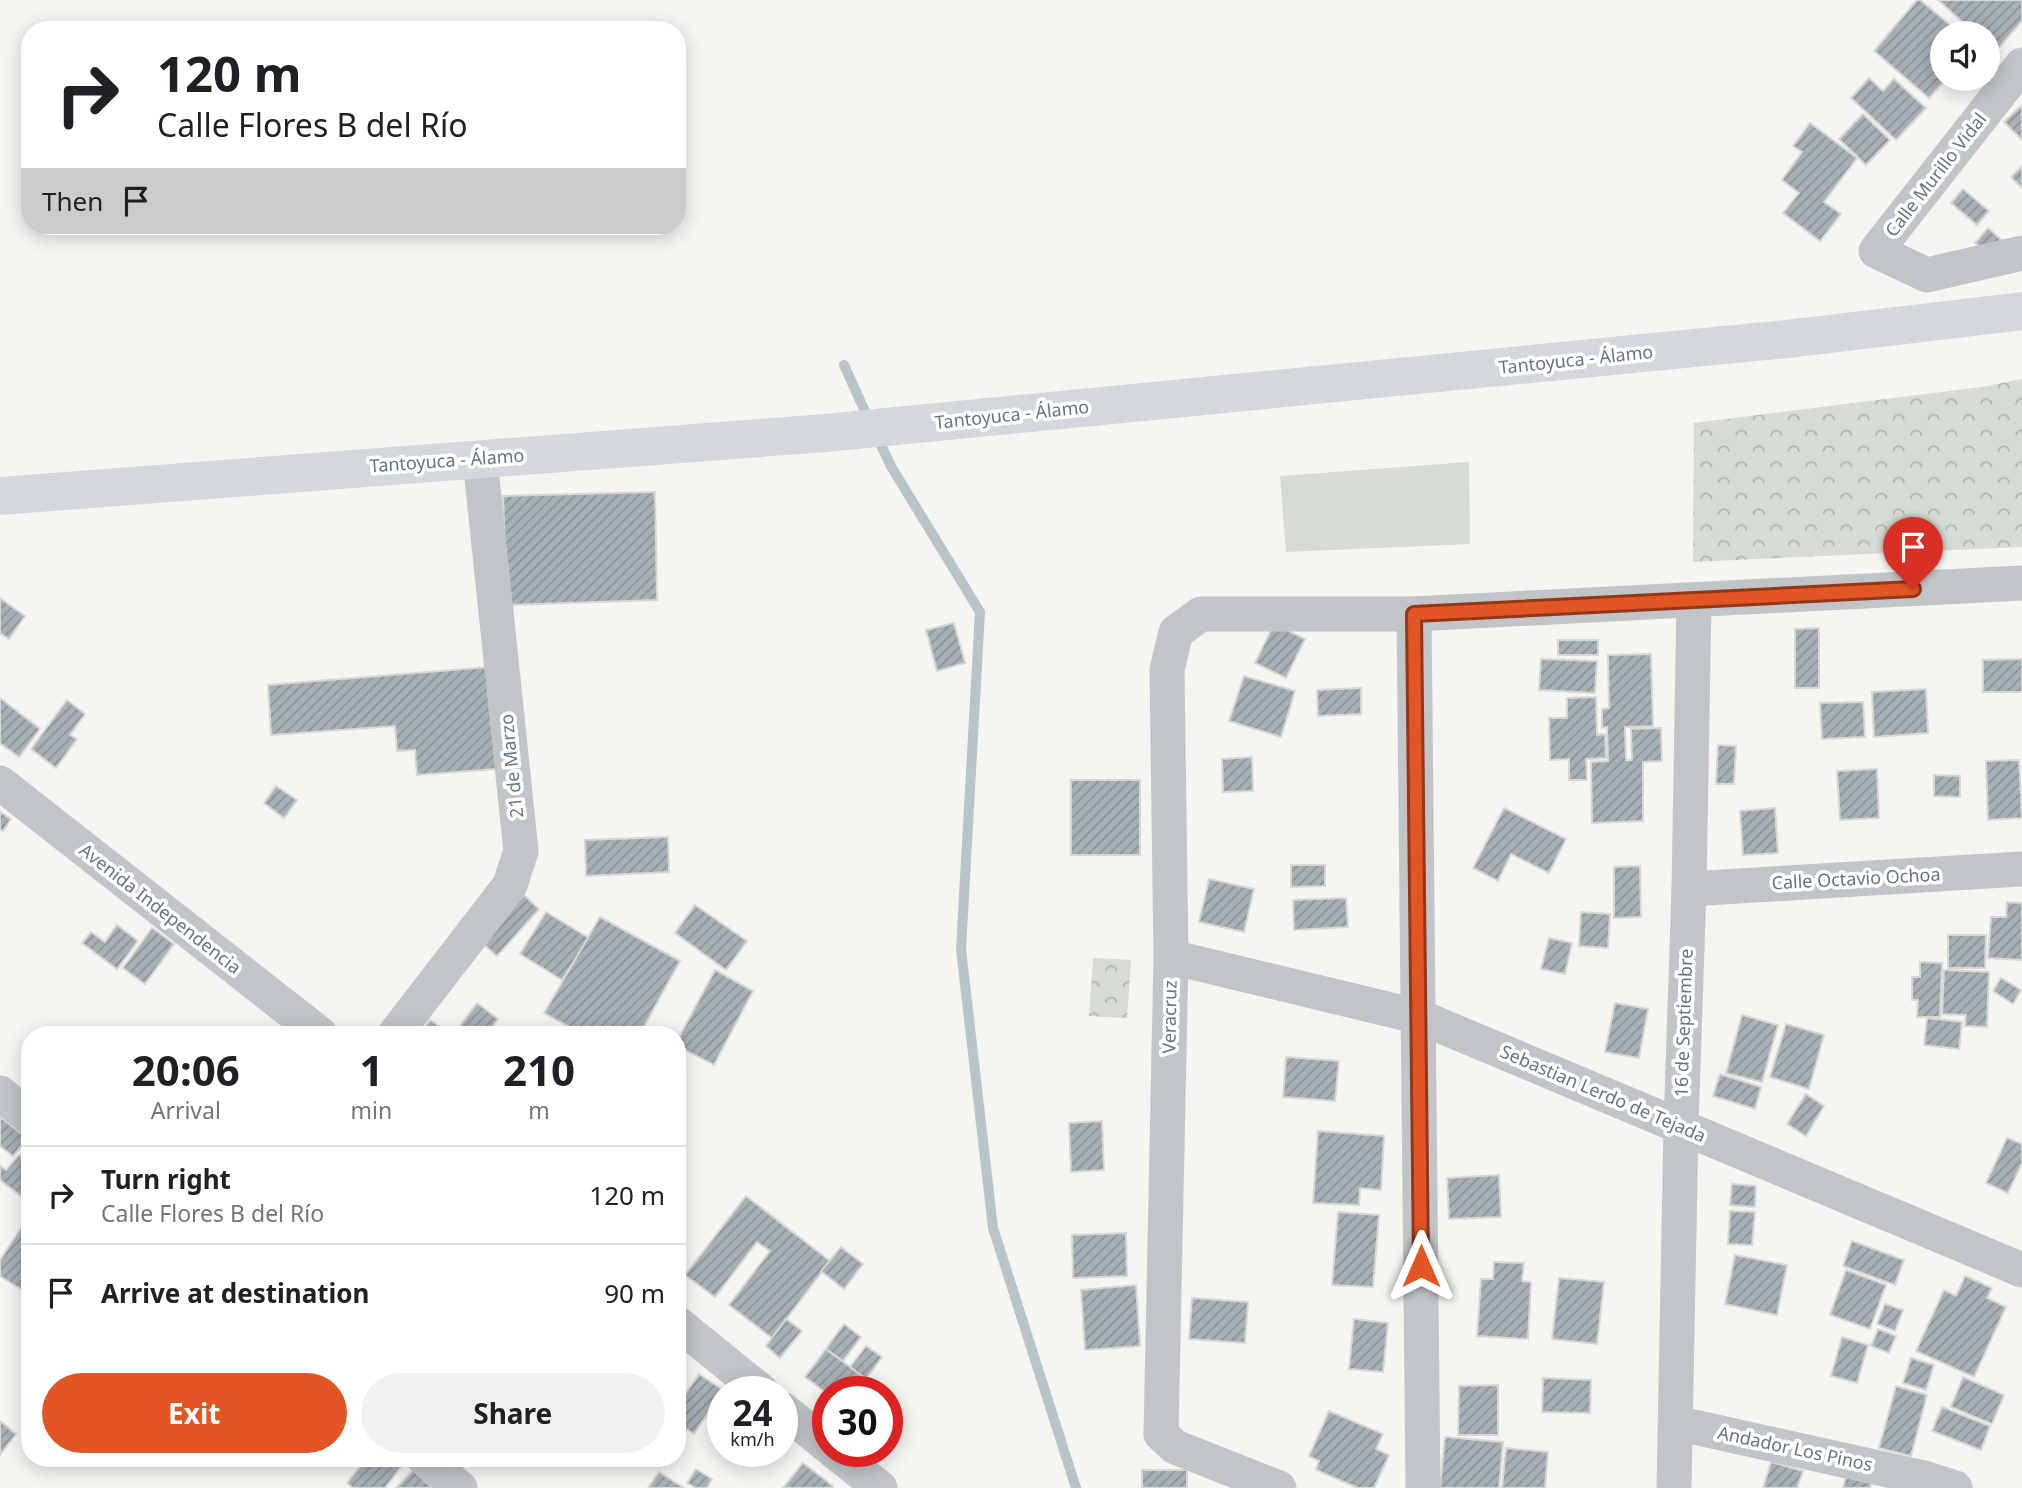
<!DOCTYPE html>
<meta charset="utf-8">
<style>
body{margin:0;font-family:"Noto Sans",sans-serif;background:#f2f2f2;color:#202124;height:100vh;display:flex;flex-direction:column;font-size:26px;white-space:nowrap}
*{box-sizing:border-box;margin:0}
p{font-size:23px;color:#757577}
.icon{flex:none;width:38px;height:38px;fill:none;stroke:currentColor;stroke-width:2;stroke-linecap:round;stroke-linejoin:round}
.map{position:relative;flex:1;overflow:hidden}
.details{position:absolute;left:21px;top:1026px;width:665px;height:441px;display:flex;flex-direction:column;background:#fff;border-radius:28px;box-shadow:0 4px 18px #0003}
.details>*{flex:none}
.hud{position:absolute;left:21px;top:21px;width:665px;height:214px;border-radius:28px;box-shadow:0 4px 18px #0003;background:#fff;color:#202124;overflow:hidden}
.fabs{position:absolute;left:1930px;top:21px;display:grid;gap:14px}
.fabs a{display:grid;place-items:center;width:70px;height:70px;border-radius:50%;background:#fff;box-shadow:0 4px 18px #0003;font-size:35px}
.speed{position:absolute;left:707px;top:1376px;display:flex;gap:14px;font-size:35px;font-weight:700;text-align:center}
.speed>*{display:grid;place-content:center;width:91px;height:91px;border-radius:50%;background:#fff;box-shadow:0 4px 18px #0003;line-height:1}
.speed small{font-size:18px;font-weight:400}
.speed .limit{border:10px solid #d22;background:#fff;color:#111}
.pin{position:absolute;display:grid;place-items:center;width:60px;height:60px;color:#fff;margin:-72px -30px;border-radius:50% 50% 50% 0;rotate:-45deg;box-shadow:0 0 7px #0007}
.pin .icon{rotate:45deg}
.me{position:absolute;width:77px;margin:-38px;rotate:0deg;stroke-linejoin:round;filter:drop-shadow(0 0 5px #0008)}
.turn{display:flex;align-items:center;gap:24px;height:147px;padding:0 21px;font-size:32px}
.turn .icon{width:91px;height:91px;stroke-width:2.5}
.turn b{display:block;font-size:49px;line-height:60px}
.then{display:flex;align-items:center;height:66px;padding:0 21px;background:#0003;gap:14px;font-size:26px}
.eta{display:flex;justify-content:space-evenly;align-items:center;height:119px;text-align:center}
.eta b{font-size:42px;font-weight:700;line-height:49px}
.button{display:flex;gap:14px;margin-top:auto;padding:14px 21px}
.button a{flex:1;height:80px;border-radius:42px;background:#e25525;color:#fff;font-size:28px;font-weight:700;line-height:80px;text-align:center}
.button a+a{background:#f2f2f2;color:#202124}
ul{padding:0;list-style:none}
li{display:flex;align-items:center;gap:21px;height:98px;padding:0 21px;border-top:2px solid #e0e0e0}
li div{flex:1}
li b{display:block;font-size:26px}
li em{font-style:normal}
.map>svg:first-child{display:block}
.green{fill:#d6dcd3}
.park{fill:url(#park-crowns)}
.lines{fill:none;stroke-linecap:round;stroke-linejoin:round}
.stream{stroke:#b8c4c8;stroke-width:10}
.building{fill:url(#building-hatch);stroke:#d7d7d4;stroke-width:2}
.minor{stroke:#c1c5c8;stroke-width:35}
.primary{stroke:#d4d8dc;stroke-width:38}
.route-casing{stroke:#933718;stroke-width:18}
.route{stroke:#e25525;stroke-width:12}
.labels{text-anchor:middle;stroke-width:7;stroke-linejoin:round;paint-order:stroke}
.street-label{font-size:18px;fill:#647583;stroke:#fff}
</style>
<div class="map">
<svg width="2022" height="1488" viewBox="0 0 2022 1488">
<defs>
<pattern id="park-crowns" width="20" height="18" patternUnits="userSpaceOnUse" patternTransform="scale(1.75)"><rect width="20" height="18" fill="#d6dcd3"/><path d="M2 6a3 3 0 1 1 6 0M12 15a3 3 0 1 1 6 0" fill="none" stroke="#b1b7b1"/></pattern>
<pattern id="building-hatch" width="6" height="6" patternUnits="userSpaceOnUse" patternTransform="scale(1.75)"><rect width="6" height="6" fill="#a7b0b5"/><path d="M-1 1l2-2M0 6l6-6M5 7l2-2" fill="none" stroke="#8c9499"/></pattern>
</defs>
<rect width="100%" height="100%" fill="#f5f5f2"/>
<polygon class="green" points="1469,462 1470,544 1286,552 1280,476"/>
<g class="park">
<polygon points="2022,379 2022,547 1693,562 1694,423 1982,387"/>
<polygon points="1093,958 1131,960 1127,1018 1089,1016"/>
</g>
<g class="lines">
<g class="stream">
<polyline points="844,365 869,420"/>
<polyline points="876,435 892,468 980,612 961,949 993,1228 1076,1488"/>
</g>
</g>
<g class="building">
<polygon points="1917,0 1920,0 1960,33 1942,33 1942,79 1946,79 1929,98 1874,51"/>
<polygon points="1938,0 2022,0 2022,21 1996,51 1988,44 1988,33 1975,33"/>
<polygon points="1869,78 1883,91 1894,79 1926,108 1896,140 1851,98"/>
<polygon points="2022,105 2022,140 2004,122"/>
<polygon points="1863,114 1890,140 1866,165 1839,139"/>
<polygon points="1810,123 1857,158 1824,202 1841,214 1820,241 1783,213 1799,193 1782,180 1802,152 1793,146"/>
<polygon points="2022,166 2022,188 2011,177"/>
<polygon points="1963,189 1989,211 1977,225 1951,203"/>
<polygon points="1988,228 2006,244 1993,259 1975,243"/>
<polygon points="655,492 657,600 507,605 503,496"/>
<polygon points="0,598 25,616 9,639 0,633"/>
<polygon points="954,623 965,663 937,671 926,630"/>
<polygon points="1274,624 1305,639 1286,678 1255,663"/>
<polygon points="1819,628 1819,688 1795,688 1795,629"/>
<rect x="1558" y="640" width="40" height="15"/>
<polygon points="1651,654 1653,726 1625,727 1626,760 1632,760 1631,729 1661,728 1662,761 1643,762 1643,821 1592,823 1591,762 1608,761 1607,727 1602,728 1602,709 1609,708 1608,655"/>
<polygon points="1541,659 1597,661 1595,693 1539,690"/>
<polygon points="2022,659 2022,692 1983,692 1983,660"/>
<polygon points="489,667 496,769 417,775 415,750 397,751 395,726 271,735 268,685"/>
<polygon points="1244,676 1295,691 1281,737 1229,721"/>
<polygon points="1361,688 1361,714 1318,716 1317,690"/>
<polygon points="1926,689 1928,733 1874,737 1872,692"/>
<polygon points="1596,697 1597,735 1605,734 1606,758 1586,759 1587,780 1569,780 1569,759 1550,760 1549,718 1567,718 1567,698"/>
<polygon points="0,698 40,729 19,757 0,743"/>
<polygon points="67,700 85,714 70,735 77,739 56,768 31,749"/>
<polygon points="1863,702 1865,737 1822,739 1820,703"/>
<polygon points="1718,745 1736,746 1734,784 1716,784"/>
<polygon points="1252,757 1253,791 1223,792 1222,759"/>
<polygon points="2019,760 2022,818 1988,820 1986,761"/>
<polygon points="1877,769 1879,818 1840,820 1837,771"/>
<polygon points="1934,775 1960,776 1960,797 1934,796"/>
<rect x="1071" y="780" width="69" height="75"/>
<polygon points="276,786 297,800 284,818 264,803"/>
<polygon points="1504,808 1566,839 1549,873 1511,854 1498,881 1473,868"/>
<polygon points="1775,808 1778,853 1743,855 1740,811"/>
<polygon points="0,812 11,819 3,831 0,829"/>
<polygon points="668,837 669,872 586,876 585,840"/>
<polygon points="1291,865 1325,865 1325,886 1291,887"/>
<polygon points="1640,866 1641,917 1614,918 1614,867"/>
<polygon points="1209,879 1254,889 1244,932 1199,922"/>
<polygon points="524,895 539,909 497,956 482,943"/>
<polygon points="1346,898 1348,927 1294,930 1293,900"/>
<polygon points="2007,902 2022,903 2022,960 1988,958 1991,917 2006,917"/>
<polygon points="695,905 747,941 726,970 675,933"/>
<polygon points="546,912 589,938 562,980 520,954"/>
<polygon points="1581,912 1610,914 1608,948 1579,946"/>
<polygon points="600,917 680,961 640,1034 582,1034 544,1013"/>
<polygon points="117,925 138,941 117,969 82,943 91,932 105,942"/>
<polygon points="152,928 174,944 145,984 123,968"/>
<polygon points="1948,935 1986,935 1985,968 1948,968"/>
<polygon points="1549,938 1572,943 1565,974 1541,969"/>
<polygon points="1920,962 1942,963 1940,1017 1917,1017 1918,1000 1912,1000 1912,977 1920,977"/>
<polygon points="715,970 753,991 714,1065 677,1046 677,1041"/>
<polygon points="1944,970 1989,972 1987,1027 1965,1026 1966,1015 1942,1014"/>
<polygon points="2001,978 2021,990 2013,1004 1993,991"/>
<polygon points="477,1003 498,1019 487,1034 454,1034"/>
<polygon points="1615,1003 1648,1009 1639,1058 1605,1052"/>
<polygon points="1742,1015 1778,1025 1762,1082 1726,1073"/>
<polygon points="1927,1018 1962,1022 1959,1049 1924,1045"/>
<polygon points="430,1020 448,1032 447,1034 421,1034"/>
<polygon points="1786,1024 1824,1035 1809,1089 1770,1077"/>
<polygon points="1286,1057 1339,1061 1335,1101 1283,1097"/>
<polygon points="1720,1074 1761,1087 1755,1109 1713,1096"/>
<polygon points="1806,1094 1824,1106 1806,1136 1787,1124"/>
<polygon points="0,1117 27,1138 13,1156 0,1146"/>
<polygon points="1102,1121 1104,1170 1071,1172 1069,1123"/>
<polygon points="1318,1131 1384,1136 1381,1190 1360,1188 1359,1205 1313,1203"/>
<polygon points="2007,1138 2022,1144 2022,1163 2008,1193 1986,1183"/>
<polygon points="19,1155 30,1163 30,1185 21,1196 0,1180 0,1166 6,1170"/>
<polygon points="1499,1175 1501,1217 1449,1219 1447,1178"/>
<polygon points="1732,1184 1756,1186 1755,1207 1730,1205"/>
<polygon points="746,1196 830,1261 772,1338 729,1305 770,1251 757,1242 715,1297 685,1275"/>
<polygon points="1730,1211 1755,1212 1752,1245 1728,1244"/>
<polygon points="1338,1212 1379,1215 1373,1287 1332,1285"/>
<polygon points="30,1214 30,1295 0,1276 0,1260"/>
<polygon points="1126,1233 1127,1276 1073,1278 1072,1235"/>
<polygon points="1852,1241 1904,1260 1895,1285 1843,1266"/>
<polygon points="841,1247 863,1264 844,1289 821,1271"/>
<polygon points="1735,1255 1787,1265 1777,1315 1725,1304"/>
<polygon points="1494,1262 1524,1263 1522,1281 1531,1282 1528,1339 1477,1336 1481,1279 1493,1279"/>
<polygon points="1846,1270 1886,1285 1870,1329 1830,1315"/>
<polygon points="1965,1276 1992,1288 1987,1298 2006,1307 1974,1377 1916,1351 1944,1290 1956,1296"/>
<polygon points="1559,1278 1604,1282 1597,1344 1552,1339"/>
<polygon points="1136,1285 1140,1346 1085,1350 1081,1290"/>
<polygon points="1192,1298 1248,1302 1245,1343 1189,1339"/>
<polygon points="1885,1304 1903,1310 1895,1331 1877,1324"/>
<polygon points="786,1319 802,1331 780,1358 766,1346"/>
<polygon points="1354,1319 1388,1323 1383,1372 1349,1369"/>
<polygon points="844,1324 861,1337 843,1361 826,1349"/>
<polygon points="1878,1329 1896,1336 1889,1353 1871,1346"/>
<polygon points="1842,1337 1868,1345 1857,1383 1831,1376"/>
<polygon points="866,1346 882,1357 866,1379 850,1367"/>
<polygon points="826,1349 866,1379 857,1391 828,1391 828,1394 805,1377"/>
<polygon points="1911,1358 1934,1365 1926,1390 1903,1383"/>
<polygon points="699,1374 723,1390 694,1434 677,1423 677,1392 684,1396"/>
<polygon points="1963,1377 2004,1395 1992,1424 1951,1407"/>
<polygon points="1543,1378 1591,1380 1590,1413 1542,1412"/>
<polygon points="1498,1385 1498,1435 1458,1435 1459,1386"/>
<polygon points="1896,1386 1927,1395 1911,1456 1879,1448"/>
<polygon points="721,1394 723,1395 723,1417 711,1409"/>
<polygon points="1942,1407 1990,1426 1981,1450 1932,1431"/>
<polygon points="1329,1411 1383,1434 1376,1449 1389,1455 1374,1488 1358,1488 1316,1470 1319,1461 1309,1456"/>
<polygon points="0,1421 16,1434 0,1455"/>
<polygon points="1445,1437 1503,1442 1499,1488 1440,1488"/>
<polygon points="1506,1448 1548,1452 1545,1488 1502,1488"/>
<polygon points="367,1458 396,1458 403,1464 385,1488 353,1488 347,1483"/>
<polygon points="1771,1462 1803,1471 1797,1488 1763,1488"/>
<polygon points="803,1463 833,1486 832,1488 783,1488"/>
<polygon points="696,1469 712,1479 707,1488 696,1488 687,1483"/>
<polygon points="413,1470 433,1488 396,1488"/>
<rect x="1142" y="1470" width="45" height="18"/>
<polygon points="659,1472 684,1488 648,1488"/>
<polygon points="1847,1473 1872,1480 1870,1488 1843,1488"/>
</g>
<g class="lines">
<g class="minor">
<polyline points="2022,65 1876,251 1927,275 2022,253"/>
<polyline points="1414,614 1423,1488"/>
<polyline points="0,783 320,1034"/>
<polyline points="1689,889 2022,869"/>
<polyline points="1171,957 1420,1017 2022,1270"/>
<polyline points="395,1034 510,885 521,851 480,459"/>
<polyline points="0,1093 30,1118"/>
<polyline points="677,1323 761,1391"/>
<polyline points="782,1409 828,1446"/>
<polyline points="1676,1423 1924,1478 1955,1488"/>
<polyline points="834,1451 880,1488"/>
<polyline points="424,1458 460,1488"/>
<polyline points="1279,1488 1175,1447 1161,1434 1171,957 1167,670 1176,632 1201,614 1414,614 2022,583"/>
<polyline points="1674,1488 1681,1126 1689,889 1694,600"/>
</g>
<polyline class="primary" points="0,496 825,433 1787,339 2022,311"/>
</g>
<g class="lines">
<defs>
<polyline id="route" points="1421,1266 1414,614 1913,589"/>
</defs>
<use href="#route" class="route-casing"/>
<use href="#route" class="route"/>
</g>
<g class="labels">
<g class="street-label">
<text transform="translate(1936 175) rotate(-52)" y="6">Calle Murillo Vidal</text>
<text transform="translate(1576 360) rotate(-6)" y="6">Tantoyuca - Álamo</text>
<text transform="translate(1012 415) rotate(-6)" y="6">Tantoyuca - Álamo</text>
<text transform="translate(447 461) rotate(-4)" y="6">Tantoyuca - Álamo</text>
<text transform="translate(512 766) rotate(-96)" y="6">21 de Marzo</text>
<text transform="translate(1856 879) rotate(-3)" y="6">Calle Octavio Ochoa</text>
<text transform="translate(160 909) rotate(38)" y="6">Avenida Independencia</text>
<text transform="translate(1170 1017) rotate(-89)" y="6">Veracruz</text>
<text transform="translate(1684 1023) rotate(-88)" y="6">16 de Septiembre</text>
<text transform="translate(1603 1094) rotate(23)" y="6">Sebastian Lerdo de Tejada</text>
<text transform="translate(1795 1449) rotate(12)" y="6">Andador Los Pinos</text>
</g>
</g>
</svg>
<div class="fabs">
<a><svg class="icon" aria-label="sound" viewBox="0 0 24 24"><path d="M4 9h4l5-4v14l-5-4H4zM17 9q2 3 0 6"/></svg></a>
</div>
<div class="speed"><div>24<small>km/h</small></div><div class="limit">30</div></div>
<div class="pin" style="left:1913px;top:589px;background:#d93025"><svg class="icon" aria-label="arrive" viewBox="0 0 24 24"><path d="M6 21V4h12l-3 4 3 4H6"/></svg></div>
<svg class="me" style="left:1421px;top:1266px" viewBox="-20 -20 40 40"><path d="M0-17L14 15 0 8-14 15z" fill="#e25525" stroke="#fff" stroke-width="4"/></svg>
<div class="hud">
<div class="turn"><svg class="icon" aria-label="right" viewBox="0 0 24 24"><path d="M7 20v-9h11M14 6l5 5-5 5"/></svg><div><b>120 m</b>Calle Flores B del Río</div></div>
<div class="then">Then<svg class="icon" aria-label="arrive" viewBox="0 0 24 24"><path d="M6 21V4h12l-3 4 3 4H6"/></svg></div>
</div>
<section class="details">
<div class="eta">
<div><b>20:06</b><p>Arrival</p></div>
<div><b>1</b><p>min</p></div>
<div><b>210</b><p>m</p></div>
</div>
<ul>
<li><svg class="icon" aria-label="right" viewBox="0 0 24 24"><path d="M7 20v-9h11M14 6l5 5-5 5"/></svg><div><b>Turn right</b><p>Calle Flores B del Río</p></div><em>120 m</em></li>
<li><svg class="icon" aria-label="arrive" viewBox="0 0 24 24"><path d="M6 21V4h12l-3 4 3 4H6"/></svg><div><b>Arrive at destination</b></div><em>90 m</em></li>
</ul>
<div class="button"><a>Exit</a><a>Share</a></div>
</section>
</div>
